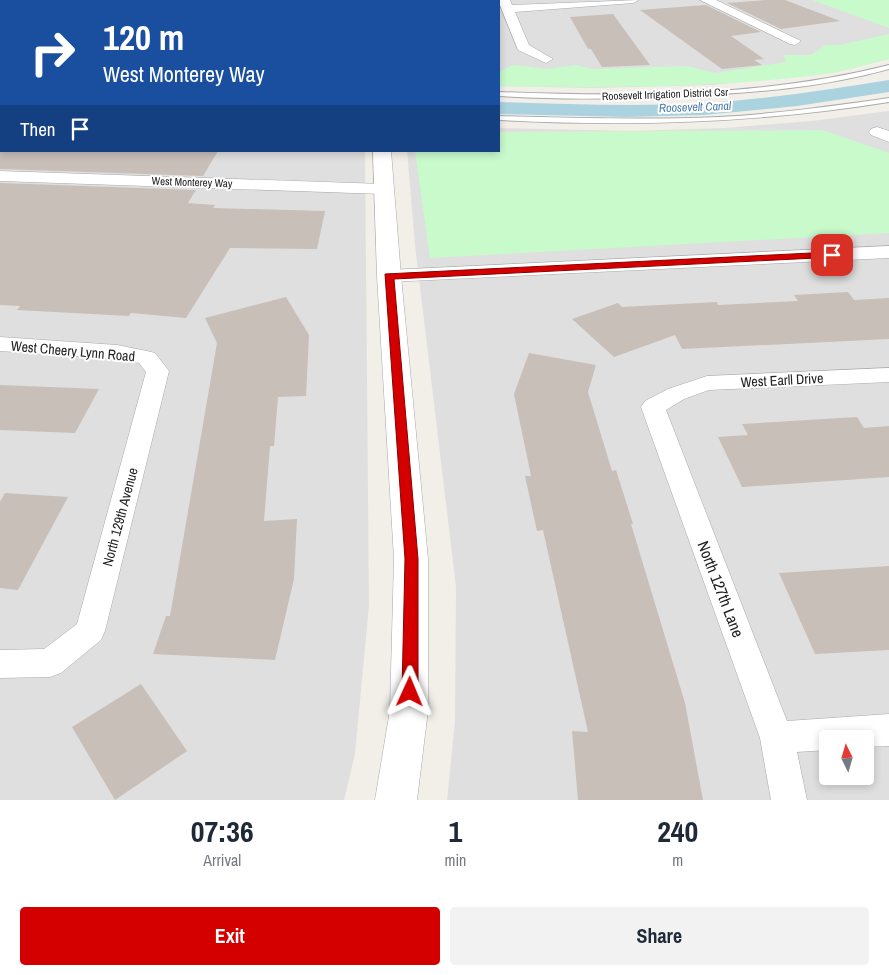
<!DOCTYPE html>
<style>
body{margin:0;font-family:"Archivo Narrow",sans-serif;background:#f2f2f3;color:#1f2937;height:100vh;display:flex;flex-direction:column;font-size:19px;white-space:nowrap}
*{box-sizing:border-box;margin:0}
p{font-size:16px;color:#747a83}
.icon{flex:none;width:28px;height:28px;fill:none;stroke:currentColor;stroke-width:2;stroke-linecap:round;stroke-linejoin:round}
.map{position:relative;height:800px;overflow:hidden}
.drawer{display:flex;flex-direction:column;background:#fff;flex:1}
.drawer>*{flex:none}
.top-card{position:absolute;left:0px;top:0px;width:500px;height:152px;box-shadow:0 2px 8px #0003;background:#1a4fa0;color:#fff;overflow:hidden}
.needle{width:32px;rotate:355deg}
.controls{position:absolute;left:819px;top:730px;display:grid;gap:10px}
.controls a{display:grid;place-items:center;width:55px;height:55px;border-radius:5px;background:#fff;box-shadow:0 2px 8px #0003;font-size:25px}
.pin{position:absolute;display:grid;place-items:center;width:42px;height:42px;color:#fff;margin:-21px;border-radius:10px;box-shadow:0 2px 8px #0006}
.me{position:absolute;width:55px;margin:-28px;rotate:1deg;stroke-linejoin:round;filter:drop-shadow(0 0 4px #0008)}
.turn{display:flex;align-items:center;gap:18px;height:105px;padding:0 20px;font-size:22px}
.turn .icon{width:65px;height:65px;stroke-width:2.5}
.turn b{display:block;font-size:35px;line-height:42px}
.then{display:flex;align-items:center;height:48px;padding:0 20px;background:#0003;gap:10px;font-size:19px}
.eta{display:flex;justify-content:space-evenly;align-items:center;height:85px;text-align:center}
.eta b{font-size:30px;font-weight:800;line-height:35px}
.primary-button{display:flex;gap:10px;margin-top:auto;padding:10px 20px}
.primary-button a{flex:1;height:58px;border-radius:5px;background:#d40000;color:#fff;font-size:20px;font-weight:800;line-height:58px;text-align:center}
.primary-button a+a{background:#f2f2f3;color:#1f2937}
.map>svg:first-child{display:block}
.residential{fill:#e0dfdf;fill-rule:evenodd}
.park{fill:#c8facc}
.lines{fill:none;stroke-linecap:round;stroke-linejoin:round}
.canal{fill:#aad3df;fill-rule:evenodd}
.building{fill:#c7bfb8}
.service-casing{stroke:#a9a9a9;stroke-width:2}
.minor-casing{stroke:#a9a9a9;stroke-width:1}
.tertiary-casing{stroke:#a9a9a9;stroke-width:1}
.service{fill:#fff;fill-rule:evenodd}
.minor{fill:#fff;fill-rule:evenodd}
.tertiary{fill:#fff;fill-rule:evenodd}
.route{fill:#d40000;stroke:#8a0000}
.labels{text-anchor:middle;stroke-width:4;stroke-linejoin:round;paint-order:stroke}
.far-street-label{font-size:11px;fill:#222;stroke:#fff}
.far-water-label{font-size:12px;font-style:italic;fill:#4a7aab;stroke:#fff}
.street-label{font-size:14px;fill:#222;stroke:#fff}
.near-street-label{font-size:16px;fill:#222;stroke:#fff}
</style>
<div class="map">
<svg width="889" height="800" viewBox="0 0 889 800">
<rect width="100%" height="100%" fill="#f2efe9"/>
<g class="residential">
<polygon points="0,0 359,0 359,1 1,1 1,75"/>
<polygon points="393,0 889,0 889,59 828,73 712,85 593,88 499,86 499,1"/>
<path d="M 889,111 L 889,800 L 447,800 L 455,722 L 456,587 L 415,245 L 407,151 L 499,151 L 499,128 L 632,131 L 725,128 L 812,121 ZM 828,739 L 865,739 L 865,776 L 828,776 Z"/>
<polygon points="0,115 1,151 365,151 369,605 355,754 344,800 0,800"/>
</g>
<g class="park">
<polygon points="812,0 889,0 889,28"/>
<path d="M 889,34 L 889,59 C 868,64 847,71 826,74 C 717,88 608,88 499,86 L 499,72 L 513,65 L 548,69 L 576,65 L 592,69 L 687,66 L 715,73 L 786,62 L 784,55 L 811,55 L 826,45 L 840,45 Z"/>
<polygon points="823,130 889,153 889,233 430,258 415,151 499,151 499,132"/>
</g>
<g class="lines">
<g class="canal">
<path d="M 889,80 L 889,92 L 797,106 L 704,115 L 627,117 L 499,114 L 499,102 C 567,104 636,107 704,103 C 766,99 828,90 889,80 Z"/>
<rect x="0" y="92" width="1" height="12"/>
</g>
</g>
<g class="building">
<polygon points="766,0 785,0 840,21 781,29 727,3"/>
<polygon points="706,5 761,32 731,36 764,59 754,60 762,65 722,69 640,10"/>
<polygon points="613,14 650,65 602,67 591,49 588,49 570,17"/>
<polygon points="0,151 218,151 203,176 0,169"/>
<polygon points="0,183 196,190 188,203 215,205 213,208 325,211 317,249 230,248 186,318 131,313 129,316 17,310 20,306 0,305"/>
<polygon points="848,292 854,300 889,298 889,339 682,349 675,335 614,357 572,319 618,303 622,307 717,302 718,305 798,301 794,295"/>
<polygon points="286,297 309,335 306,396 278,397 274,446 270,446 264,521 297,519 294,579 275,660 153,654 166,616 170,616 217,343 205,318"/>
<polygon points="529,353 596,365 588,392 612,471 616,470 633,524 631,524 685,703 703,800 578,800 572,731 588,732 543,530 537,531 525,476 531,476 514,394"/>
<polygon points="0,385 99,389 75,433 0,430"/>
<polygon points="857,417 864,428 889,426 889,477 742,487 718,437 748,435 742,424"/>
<polygon points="5,493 68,497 18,590 0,588 0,502"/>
<polygon points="889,566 889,650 815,654 779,573"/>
<polygon points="141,684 187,751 115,800 72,727"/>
</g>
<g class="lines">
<defs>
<g id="service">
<path d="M 889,65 L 889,69 C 821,88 752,93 682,96 C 621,99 560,100 499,96 L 499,92 C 627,97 764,97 889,65 Z"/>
<rect x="0" y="79" width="1" height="4"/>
<path d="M 889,98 L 889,102 C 758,123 631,127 499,120 L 499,116 C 572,118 646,120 719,117 C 776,114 833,106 889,98 Z"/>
<rect x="0" y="106" width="1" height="4"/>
</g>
<g id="minor">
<rect x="247" y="0" width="12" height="1"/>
<polygon points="498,0 510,0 512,5 639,0 633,3 515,12 529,45 553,59 546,63 518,50"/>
<polygon points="700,0 716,0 801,41 795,45 790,44"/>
<rect x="0" y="22" width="1" height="8"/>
<polygon points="877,127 889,131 889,142 871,135 869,132 871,129"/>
<polygon points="0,171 383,184 389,185 392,189 389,193 383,194 0,181"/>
<polygon points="889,246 889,258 389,282 382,280 379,276 382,272 389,270"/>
<polygon points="0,337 117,345 147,351 155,353 169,371 105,631 101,640 61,673 50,677 0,678 0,650 44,649 77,624 146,372 139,363 117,359 0,351"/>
<polygon points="889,368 889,382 709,390 684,399 666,410 787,721 889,714 889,746 865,747 865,739 828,739 828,750 797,752 807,800 771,800 760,738 641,407 645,401 668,389 707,376"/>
</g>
<g id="tertiary">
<rect x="369" y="0" width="14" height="1"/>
<polygon points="373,151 391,151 401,276 428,559 428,710 417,800 375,800 390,710 394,559 377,276"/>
</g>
</defs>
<use href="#service" class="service-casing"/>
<use href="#minor" class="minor-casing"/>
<use href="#tertiary" class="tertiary-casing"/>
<use href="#service" class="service"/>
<use href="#minor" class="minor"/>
<use href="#tertiary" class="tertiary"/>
</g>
<polygon class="route" points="832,252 836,253 836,257 394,279 418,559 418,692 415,697 410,699 404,697 402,692 405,559 385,274"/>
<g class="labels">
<g class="far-street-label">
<text transform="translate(665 94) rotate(-2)" y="4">Roosevelt Irrigation District Csr</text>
<text transform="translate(192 182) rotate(2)" y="4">West Monterey Way</text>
</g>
<g class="far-water-label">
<text transform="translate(695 107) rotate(-2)" y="4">Roosevelt Canal</text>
</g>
<g class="street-label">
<text transform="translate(73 351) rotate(5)" y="5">West Cheery Lynn Road</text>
<text transform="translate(782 380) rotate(-3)" y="5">West Earll Drive</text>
<text transform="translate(120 517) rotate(-75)" y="5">North 129th Avenue</text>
</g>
<g class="near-street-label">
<text transform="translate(721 589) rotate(69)" y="6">North 127th Lane</text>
</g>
</g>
</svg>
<div class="controls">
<a><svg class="needle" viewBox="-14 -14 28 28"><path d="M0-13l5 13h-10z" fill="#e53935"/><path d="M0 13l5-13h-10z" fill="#747a83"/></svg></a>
</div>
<div class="pin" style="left:832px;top:255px;background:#d93025"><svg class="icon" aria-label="arrive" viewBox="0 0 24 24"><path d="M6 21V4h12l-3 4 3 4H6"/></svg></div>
<svg class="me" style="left:410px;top:692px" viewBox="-20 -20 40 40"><path d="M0-17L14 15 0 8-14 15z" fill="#d40000" stroke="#fff" stroke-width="4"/></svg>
<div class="top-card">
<div class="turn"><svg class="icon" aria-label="right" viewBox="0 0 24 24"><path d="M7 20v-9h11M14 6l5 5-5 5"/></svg><div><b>120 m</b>West Monterey Way</div></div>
<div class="then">Then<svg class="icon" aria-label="arrive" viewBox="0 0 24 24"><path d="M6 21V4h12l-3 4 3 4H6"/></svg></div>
</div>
</div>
<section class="drawer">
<div class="eta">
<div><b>07:36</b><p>Arrival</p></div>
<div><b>1</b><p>min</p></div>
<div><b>240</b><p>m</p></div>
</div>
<div class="primary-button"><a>Exit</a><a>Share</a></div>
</section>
